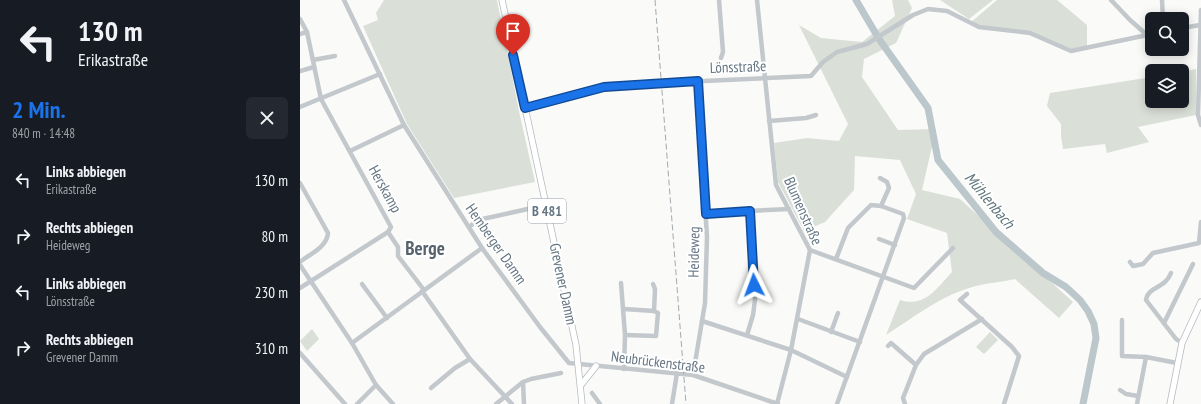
<!DOCTYPE html>
<html lang="de">
<meta charset="utf-8">
<style>
body{margin:0;font-family:"PT Sans Narrow",sans-serif;background:#242831;color:#f1f3f6;height:100vh;display:flex;flex-direction:column;font-size:15px;white-space:nowrap}
*{box-sizing:border-box;margin:0}
p{font-size:13px;color:#9ea1a6}
.icon{flex:none;width:22px;height:22px;fill:none;stroke:currentColor;stroke-width:2;stroke-linecap:round;stroke-linejoin:round}
.map{position:relative;flex:1;overflow:hidden}
.drawer{display:flex;flex-direction:column;background:#171b24;width:300px}
.drawer>*{flex:none}
.hud{background:#171b24;color:#f1f3f6;overflow:hidden}
.fabs{position:absolute;left:845px;top:12px;display:grid;gap:8px}
.fabs a{display:grid;place-items:center;width:44px;height:44px;border-radius:6px;background:#171b24;box-shadow:0 2px 10px #0003;font-size:20px}
.pin{position:absolute;display:grid;place-items:center;width:34px;height:34px;color:#fff;margin:-41px -17px;border-radius:50% 50% 50% 0;rotate:-45deg;box-shadow:0 0 4px #0007}
.pin .icon{rotate:45deg}
.me{position:absolute;width:44px;margin:-22px;rotate:357deg;stroke-linejoin:round;filter:drop-shadow(0 0 3px #0008)}
.turn{display:flex;align-items:center;gap:14px;height:84px;padding:0 12px;font-size:18px}
.turn .icon{width:52px;height:52px;stroke-width:2.5}
.turn b{display:block;font-size:28px;line-height:34px}
.round{display:grid;place-items:center;flex:none;width:42px;height:42px;border-radius:6px;background:#242831}
.head{display:flex;align-items:center;justify-content:space-between;height:68px;padding:0 12px}
h1{font-size:24px;font-weight:800;line-height:30px;color:#1a73e8}
ul{padding:0;list-style:none}
li{display:flex;align-items:center;gap:12px;height:56px;padding:0 12px}
li div{flex:1}
li b{display:block;font-size:15px}
li em{font-style:normal}
main{display:flex;flex:1;min-height:0}
.map>svg:first-child{display:block}
.green{fill:#dadfd7}
.lines{fill:none;stroke-linecap:round;stroke-linejoin:round}
.river{stroke:#bbc7cb;stroke-width:7}
.major-casing{stroke:#b5babe;stroke-width:7}
.minor{stroke:#c3c8cc;stroke-width:4.5}
.major{stroke:#fff;stroke-width:5.5}
.rail{stroke:#a2aab0;stroke-width:1;stroke-dasharray:6 3;stroke-linecap:butt}
.route-casing{stroke:#114b97;stroke-width:10}
.route{stroke:#1a73e8;stroke-width:7}
.labels{text-anchor:middle;stroke-width:4;stroke-linejoin:round;paint-order:stroke}
.shield{fill:#fff;stroke:#939fa8;stroke-width:1}
.shield-label{font-size:14px;font-weight:bold;fill:#657683}
.street-label{font-size:15px;fill:#657683;stroke:#fff}
.water-label{font-size:16px;font-style:italic;fill:#60757c;stroke:#fff}
.district-label{font-size:19px;font-weight:bold;fill:#57646e;stroke:#fff}
</style>
<main>
<section class="drawer">
<div class="hud">
<div class="turn"><svg class="icon" aria-label="left" viewBox="0 0 24 24"><path d="M17 20v-9H6M10 6l-5 5 5 5"/></svg><div><b>130 m</b>Erikastraße</div></div>
</div>
<div class="head"><div><h1>2 Min.</h1><p>840 m · 14:48</p></div><a class="round"><svg class="icon" aria-label="close" viewBox="0 0 24 24"><path d="M6 6l12 12M18 6L6 18"/></svg></a></div>
<ul>
<li><svg class="icon" aria-label="left" viewBox="0 0 24 24"><path d="M17 20v-9H6M10 6l-5 5 5 5"/></svg><div><b>Links abbiegen</b><p>Erikastraße</p></div><em>130 m</em></li>
<li><svg class="icon" aria-label="right" viewBox="0 0 24 24"><path d="M7 20v-9h11M14 6l5 5-5 5"/></svg><div><b>Rechts abbiegen</b><p>Heideweg</p></div><em>80 m</em></li>
<li><svg class="icon" aria-label="left" viewBox="0 0 24 24"><path d="M17 20v-9H6M10 6l-5 5 5 5"/></svg><div><b>Links abbiegen</b><p>Lönsstraße</p></div><em>230 m</em></li>
<li><svg class="icon" aria-label="right" viewBox="0 0 24 24"><path d="M7 20v-9h11M14 6l5 5-5 5"/></svg><div><b>Rechts abbiegen</b><p>Grevener Damm</p></div><em>310 m</em></li>
</ul>
</section>
<div class="map">
<svg width="901" height="404" viewBox="0 0 901 404">
<rect width="100%" height="100%" fill="#fafaf8"/>
<g class="green">
<polygon points="84,0 197,0 220,116 235,182 154,198 107,124 63,26 78,20 76,13"/>
<path d="M 592,0 L 608,0 L 612,8 L 596,43 L 564,59 L 562,77 L 598,130 L 636,129 L 622,190 L 660,199 L 773,302 L 759,318 L 715,279 C 702,282 688,283 676,286 C 643,294 614,317 586,335 L 600,300 C 625,308 637,288 652,272 L 647,233 L 607,219 L 616,194 L 600,160 L 555,156 L 554,190 L 525,222 L 504,231 L 478,182 L 474,143 L 507,138 L 539,141 L 548,124 L 499,25 L 521,38 L 562,42 L 595,16 Z"/>
<polygon points="640,0 693,0 669,19"/>
<polygon points="697,0 757,0 787,25 787,46 771,49 731,33 680,27 670,23"/>
<polygon points="896,69 896,115 838,127 849,142 807,153 805,144 763,149 761,136 761,124 747,106 750,93 852,77 852,101 882,101 882,72"/>
<polygon points="12,329 19,339 7,351 0,341"/>
<polygon points="690,332 698,340 684,354 676,347"/>
</g>
<g class="lines">
<polyline class="river" points="556,0 579,39 628,108 638,160 696,232 743,273 766,287 780,300 788,311 794,324 796,338 783,404"/>
<defs>
<g id="major">
<polyline points="202,0 276,345 282,404"/>
<polyline points="281,385 296,366"/>
<polyline points="870,404 882,343 901,302"/>
</g>
</defs>
<use href="#major" class="major-casing"/>
<g class="minor">
<polyline points="44,0 104,125 182,248 240,327 269,363 393,375 478,404"/>
<polyline points="419,0 423,52 421,58"/>
<polyline points="457,0 476,185 510,250 491,350 477,404"/>
<polyline points="811,0 830,20 847,35"/>
<polyline points="862,0 863,19"/>
<polyline points="901,10 898,115 901,125"/>
<polyline points="0,19 7,32 21,99 91,227 88,232 0,288"/>
<polyline points="882,28 900,25"/>
<polyline points="0,34 7,32"/>
<polyline points="13,60 35,56"/>
<polyline points="0,71 14,67"/>
<polyline points="0,107 80,74"/>
<polyline points="225,108 304,87 317,85 511,76 523,62 537,52 567,44 613,15 628,9 647,11 679,27 730,33 771,51 852,34"/>
<polyline points="469,121 506,118 516,115"/>
<polyline points="50,151 104,125"/>
<polyline points="580,178 587,182 589,188 581,206"/>
<path d="M 0,183 L 28,233 C 27,247 10,254 0,262"/>
<polyline points="406,213 489,209"/>
<polyline points="169,227 178,220 246,205"/>
<polyline points="88,232 98,247 98,256 124,290"/>
<polyline points="579,239 595,245"/>
<polyline points="510,250 614,288 653,248"/>
<polyline points="536,259 548,228 571,205 581,206 603,214 604,218 537,404"/>
<polyline points="830,262 833,266 843,264 853,253 899,243 901,222"/>
<polyline points="0,265 52,343 76,385 93,404"/>
<path d="M 871,273 C 865,289 848,286 846,300 L 876,339 L 882,343"/>
<polyline points="321,283 325,335 324,369"/>
<polyline points="62,284 87,318"/>
<polyline points="122,291 170,359 212,404"/>
<polyline points="667,294 660,300 712,347 719,356 704,404"/>
<polyline points="324,309 354,311"/>
<polyline points="498,319 560,342"/>
<polyline points="822,320 822,356 846,357"/>
<polyline points="402,321 491,350 547,377"/>
<polyline points="864,323 893,264"/>
<polyline points="531,332 538,313"/>
<polyline points="325,335 356,336 358,313 354,311 355,289 353,284"/>
<polyline points="447,335 453,315 455,300 451,211"/>
<polyline points="52,343 182,248"/>
<polyline points="588,346 591,343 616,365"/>
<polyline points="0,353 45,404"/>
<polyline points="393,375 405,303 407,237 397,81"/>
<polyline points="223,382 224,404"/>
<polyline points="131,388 155,368 170,359"/>
<polyline points="820,390 826,394 838,396"/>
<polyline points="292,393 300,404"/>
<polyline points="57,404 76,385"/>
<polyline points="196,404 223,382 231,379 261,373"/>
<polyline points="372,404 377,373"/>
<polyline points="605,404 603,398 616,365 624,354 682,319"/>
<polyline points="837,404 846,357 877,363"/>
</g>
<use href="#major" class="major"/>
<polyline class="rail" points="355,0 386,404"/>
</g>
<g class="lines">
<defs>
<polyline id="route" points="213,55 225,108 304,87 398,81 406,214 450,211 454,285"/>
</defs>
<use href="#route" class="route-casing"/>
<use href="#route" class="route"/>
</g>
<g class="labels">
<rect class="shield" x="228" y="199" width="38" height="24" rx="3"/>
<g class="shield-label">
<text x="247" y="216">B 481</text>
</g>
<g class="street-label">
<text transform="translate(438 67) rotate(-2)" y="5">Lönsstraße</text>
<text transform="translate(85 189) rotate(61)" y="5">Herskamp</text>
<text transform="translate(503 211) rotate(66)" y="5">Blumenstraße</text>
<text transform="translate(196 244) rotate(55)" y="5">Hemberger Damm</text>
<text transform="translate(394 252) rotate(-89)" y="5">Heideweg</text>
<text transform="translate(263 284) rotate(78)" y="5">Grevener Damm</text>
<text transform="translate(358 362) rotate(7)" y="5">Neubrückenstraße</text>
</g>
<g class="water-label">
<text transform="translate(690 200) rotate(50)" y="6">Mühlenbach</text>
</g>
<g class="district-label">
<text x="125" y="255">Berge</text>
</g>
</g>
</svg>
<div class="fabs">
<a><svg class="icon" aria-label="search" viewBox="0 0 24 24"><circle cx="10" cy="10" r="6"/><path d="M15 15l6 6"/></svg></a>
<a><svg class="icon" aria-label="layers" viewBox="0 0 24 24"><path d="M12 4l9 5-9 5-9-5zM3 14l9 5 9-5"/></svg></a>
</div>
<div class="pin" style="left:213px;top:55px;background:#d93025"><svg class="icon" aria-label="arrive" viewBox="0 0 24 24"><path d="M6 21V4h12l-3 4 3 4H6"/></svg></div>
<svg class="me" style="left:454px;top:285px" viewBox="-20 -20 40 40"><path d="M0-17L14 15 0 8-14 15z" fill="#1a73e8" stroke="#fff" stroke-width="4"/></svg>
</div>
</main>
